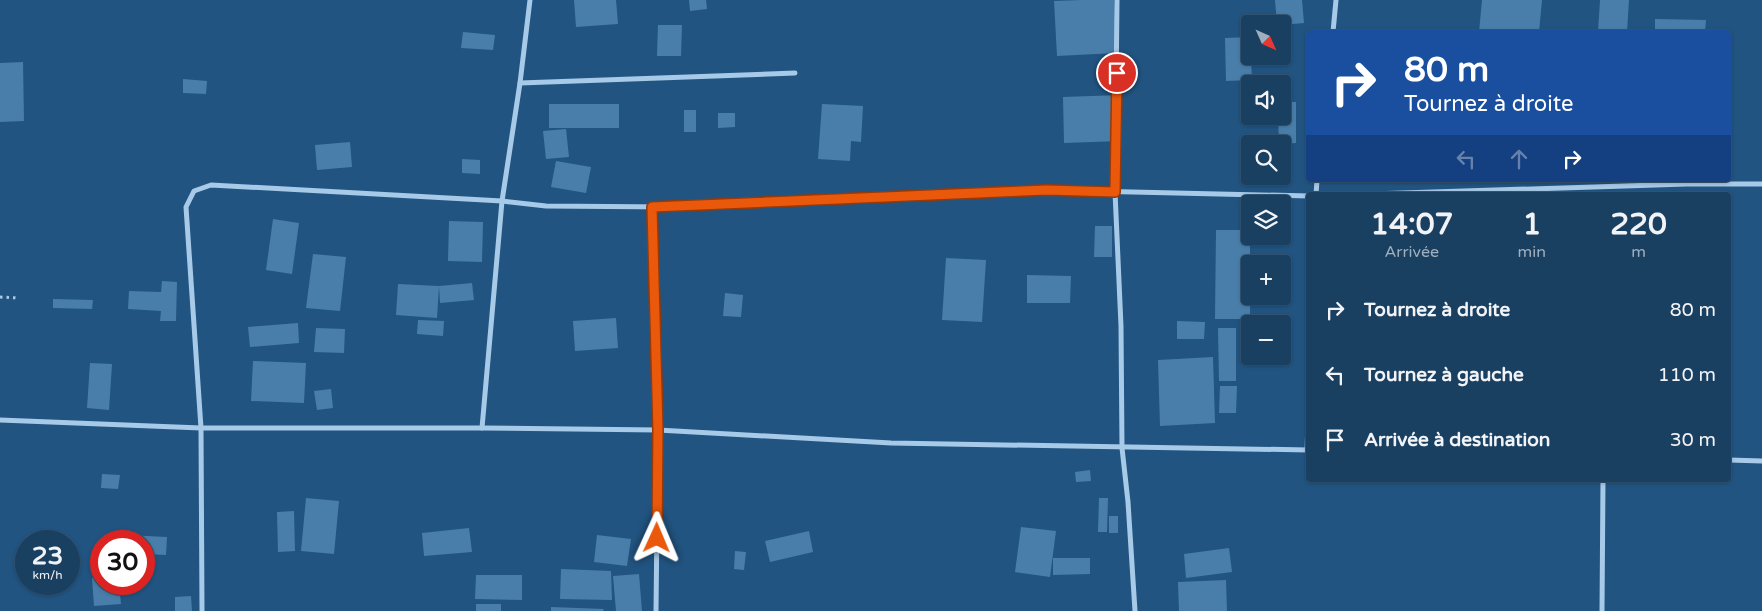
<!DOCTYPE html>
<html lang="fr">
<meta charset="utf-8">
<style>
body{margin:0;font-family:"Varela Round",sans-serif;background:#224667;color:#f1f3f6;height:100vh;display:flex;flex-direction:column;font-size:19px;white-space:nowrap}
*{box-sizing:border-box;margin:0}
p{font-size:16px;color:#9fafbd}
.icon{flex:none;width:28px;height:28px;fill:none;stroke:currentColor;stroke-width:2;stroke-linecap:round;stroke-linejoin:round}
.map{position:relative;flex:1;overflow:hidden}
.panel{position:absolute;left:1306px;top:192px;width:425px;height:290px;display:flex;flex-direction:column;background:#193f61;border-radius:5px;box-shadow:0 1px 4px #0004,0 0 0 1px #375876}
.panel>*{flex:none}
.guide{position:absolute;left:1306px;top:30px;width:425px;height:152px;border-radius:5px;box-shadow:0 1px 4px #0004,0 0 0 1px #375876;background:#1a4fa0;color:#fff;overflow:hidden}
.needle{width:32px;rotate:135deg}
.buttons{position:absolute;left:1241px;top:15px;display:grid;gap:10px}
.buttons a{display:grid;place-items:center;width:50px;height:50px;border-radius:5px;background:#193f61;box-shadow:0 1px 4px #0004,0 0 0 1px #375876;font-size:25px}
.speed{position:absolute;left:15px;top:530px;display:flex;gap:10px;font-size:25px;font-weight:700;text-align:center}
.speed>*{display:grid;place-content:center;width:65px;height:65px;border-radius:50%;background:#193f61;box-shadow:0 1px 4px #0004,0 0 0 1px #375876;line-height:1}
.speed small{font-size:12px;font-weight:400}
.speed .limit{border:8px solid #d22;background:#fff;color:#111}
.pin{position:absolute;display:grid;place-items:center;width:42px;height:42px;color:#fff;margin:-21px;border:2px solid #fff;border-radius:50%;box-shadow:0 1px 5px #0007}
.me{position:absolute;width:55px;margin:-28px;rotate:1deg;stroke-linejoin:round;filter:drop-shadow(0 0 4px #0008)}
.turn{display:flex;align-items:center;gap:18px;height:105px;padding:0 15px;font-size:22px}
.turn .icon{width:65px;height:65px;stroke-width:2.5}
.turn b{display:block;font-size:35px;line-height:42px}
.lanes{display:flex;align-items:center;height:48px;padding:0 15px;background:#0003;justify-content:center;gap:25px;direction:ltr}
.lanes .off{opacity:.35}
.eta{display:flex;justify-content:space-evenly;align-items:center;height:85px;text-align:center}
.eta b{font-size:30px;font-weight:700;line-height:35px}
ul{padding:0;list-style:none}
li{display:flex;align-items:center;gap:15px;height:65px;padding:0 15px}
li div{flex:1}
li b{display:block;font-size:19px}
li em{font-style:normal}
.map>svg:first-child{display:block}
.building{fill:#497eaa}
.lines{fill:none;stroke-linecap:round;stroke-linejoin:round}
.path{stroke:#a7cae8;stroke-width:3;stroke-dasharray:2.5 4;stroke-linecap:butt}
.minor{stroke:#a7cae8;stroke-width:5}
.route-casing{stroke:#983908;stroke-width:12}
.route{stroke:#ea580c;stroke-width:9}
</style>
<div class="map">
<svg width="1762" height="611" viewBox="0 0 1762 611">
<rect width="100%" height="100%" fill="#215481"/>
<g class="building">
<polygon points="574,0 616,0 618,24 576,27"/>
<polygon points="689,0 706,0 707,9 690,11"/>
<polygon points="1081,0 1114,0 1116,53 1057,56 1054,1"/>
<polygon points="1275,0 1302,0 1304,23 1282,25 1277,24"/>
<polygon points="1482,0 1542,0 1539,32 1479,32"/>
<polygon points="1600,0 1629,0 1627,32 1598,32"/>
<polygon points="1655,19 1706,20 1705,32 1655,32"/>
<polygon points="658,25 682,25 681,56 657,56"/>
<polygon points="463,32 495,35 493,50 461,48"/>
<polygon points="1250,37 1252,80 1226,81 1225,38"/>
<polygon points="23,62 24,121 0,122 0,63"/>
<polygon points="1278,77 1281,84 1261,84"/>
<polygon points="183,79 207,81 206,94 183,93"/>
<polygon points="1120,95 1121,141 1064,143 1063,97"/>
<polygon points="1282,102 1296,102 1296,143 1279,144 1278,116 1282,116"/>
<rect x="549" y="104" width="70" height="24"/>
<polygon points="822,104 863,106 861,142 851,141 850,161 818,159"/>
<rect x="684" y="110" width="12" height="22"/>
<polygon points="718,113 735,113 735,127 718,128"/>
<polygon points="566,129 569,157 546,159 543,131"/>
<polygon points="350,142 352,167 317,170 315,145"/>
<polygon points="462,159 480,160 480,174 462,173"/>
<polygon points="556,161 591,167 586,193 551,187"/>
<polygon points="273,219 299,223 292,274 266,270"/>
<polygon points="449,221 483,222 482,262 448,261"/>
<polygon points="1095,226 1112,226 1112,257 1094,257"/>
<polygon points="1216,230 1250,230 1250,319 1215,319"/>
<polygon points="313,254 346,257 340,311 306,308"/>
<polygon points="946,258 986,260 982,322 942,320"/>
<polygon points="1027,275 1071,276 1070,303 1027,303"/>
<polygon points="162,281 177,282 176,321 160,321 161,311 128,309 129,291 161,292"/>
<polygon points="472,283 474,300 440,303 439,286"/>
<polygon points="398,284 439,286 437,318 396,315"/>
<polygon points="725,293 743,295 741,317 723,316"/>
<polygon points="53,299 93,300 92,309 53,308"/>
<polygon points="616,318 618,348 575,351 573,321"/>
<polygon points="418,320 444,321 443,336 417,334"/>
<polygon points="1177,321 1205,322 1204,339 1177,339"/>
<polygon points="298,323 299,343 250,347 248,327"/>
<polygon points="316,328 345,329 344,353 314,352"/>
<polygon points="1218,328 1236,328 1236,381 1219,381"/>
<polygon points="1213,357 1215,423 1160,426 1158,360"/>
<polygon points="253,361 306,363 304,403 251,401"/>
<polygon points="90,363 112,364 109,410 87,408"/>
<polygon points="1220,386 1237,386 1236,413 1219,413"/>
<polygon points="331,389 333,408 317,410 314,391"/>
<polygon points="1090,470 1091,481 1076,482 1075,472"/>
<polygon points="102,474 120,475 118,489 101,488"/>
<polygon points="306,498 339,501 334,554 301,551"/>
<polygon points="1099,498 1108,498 1107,532 1098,532"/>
<polygon points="294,511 295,551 278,552 277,512"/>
<rect x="1109" y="516" width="9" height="17"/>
<polygon points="1021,527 1056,531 1050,577 1015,572"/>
<polygon points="469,528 472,552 424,556 422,533"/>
<polygon points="809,531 813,552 770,562 765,541"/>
<polygon points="126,535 167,537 166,555 144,554 144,541 126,541"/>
<polygon points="597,535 631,539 627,566 594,562"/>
<polygon points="1229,548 1232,572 1186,578 1184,554"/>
<polygon points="735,551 746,552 744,570 734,569"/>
<polygon points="1053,558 1090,558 1090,574 1053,575"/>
<polygon points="561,569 611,571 612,600 560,599"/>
<polygon points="639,574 642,611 616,611 613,576"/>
<polygon points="476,575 522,575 522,600 475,599"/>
<polygon points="101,577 101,584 119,584 121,604 94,606 92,578"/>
<polygon points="1226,580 1227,611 1179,611 1178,582"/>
<polygon points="191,596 192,611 175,611 175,597"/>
<rect x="476" y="604" width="25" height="7"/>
<polygon points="551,607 604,609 603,611 551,611"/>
</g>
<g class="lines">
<polyline class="path" points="0,297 18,298"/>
<g class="minor">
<polyline points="1117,0 1115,192 1121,326 1122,448 1128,502 1135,611"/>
<polyline points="1333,32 1336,0"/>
<polyline points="520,83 795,73"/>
<polyline points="1316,195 1317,180"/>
<polyline points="1339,195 1686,184 1762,184"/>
<polyline points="652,207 658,430 656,611"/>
<polyline points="0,420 201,428 482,428 658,430 891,443 1309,450"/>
<polyline points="482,428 502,201 520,83 530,0"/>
<polyline points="1307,450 1309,394"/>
<polyline points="1729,460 1762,461"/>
<polyline points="202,611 201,428 186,207 194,191 211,185 502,201 546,206 669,207 1047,190 1309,196"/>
<polyline points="1602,611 1603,480"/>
</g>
</g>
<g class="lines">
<defs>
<polyline id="route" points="657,538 658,430 652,207 1047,190 1115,192 1117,73"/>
</defs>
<use href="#route" class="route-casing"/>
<use href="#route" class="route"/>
</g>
</svg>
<div class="buttons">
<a><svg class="needle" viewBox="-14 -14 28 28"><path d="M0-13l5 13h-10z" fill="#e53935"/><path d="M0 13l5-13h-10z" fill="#9fafbd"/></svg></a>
<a><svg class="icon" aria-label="sound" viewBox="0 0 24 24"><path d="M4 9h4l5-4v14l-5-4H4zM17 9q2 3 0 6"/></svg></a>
<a><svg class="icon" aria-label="search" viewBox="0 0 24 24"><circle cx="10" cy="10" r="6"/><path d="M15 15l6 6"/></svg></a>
<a><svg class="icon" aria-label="layers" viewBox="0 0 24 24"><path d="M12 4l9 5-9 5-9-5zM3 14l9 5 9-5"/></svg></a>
<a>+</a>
<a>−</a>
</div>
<div class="speed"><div>23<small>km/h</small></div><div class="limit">30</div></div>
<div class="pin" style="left:1117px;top:73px;background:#d93025"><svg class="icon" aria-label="arrive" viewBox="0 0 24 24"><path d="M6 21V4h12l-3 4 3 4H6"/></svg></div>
<svg class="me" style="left:657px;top:538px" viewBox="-20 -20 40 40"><path d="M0-17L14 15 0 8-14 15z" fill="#ea580c" stroke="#fff" stroke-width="4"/></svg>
<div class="guide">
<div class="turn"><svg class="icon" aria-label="right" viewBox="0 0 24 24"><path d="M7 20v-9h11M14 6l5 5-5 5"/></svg><div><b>80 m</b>Tournez à droite</div></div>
<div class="lanes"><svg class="icon off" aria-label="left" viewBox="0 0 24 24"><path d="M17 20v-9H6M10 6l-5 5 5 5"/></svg><svg class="icon off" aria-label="ahead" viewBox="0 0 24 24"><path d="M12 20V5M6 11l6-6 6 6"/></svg><svg class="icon" aria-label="right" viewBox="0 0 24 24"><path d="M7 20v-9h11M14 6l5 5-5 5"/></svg></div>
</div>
<section class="panel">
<div class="eta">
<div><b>14:07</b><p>Arrivée</p></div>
<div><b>1</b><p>min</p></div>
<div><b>220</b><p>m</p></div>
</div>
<ul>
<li><svg class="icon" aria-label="right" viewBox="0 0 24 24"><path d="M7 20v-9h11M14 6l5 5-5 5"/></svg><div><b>Tournez à droite</b></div><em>80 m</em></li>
<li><svg class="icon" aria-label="left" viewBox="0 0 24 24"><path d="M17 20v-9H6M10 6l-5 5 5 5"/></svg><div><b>Tournez à gauche</b></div><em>110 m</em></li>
<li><svg class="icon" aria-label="arrive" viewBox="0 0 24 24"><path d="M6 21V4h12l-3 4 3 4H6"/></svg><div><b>Arrivée à destination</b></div><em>30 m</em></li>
</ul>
</section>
</div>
